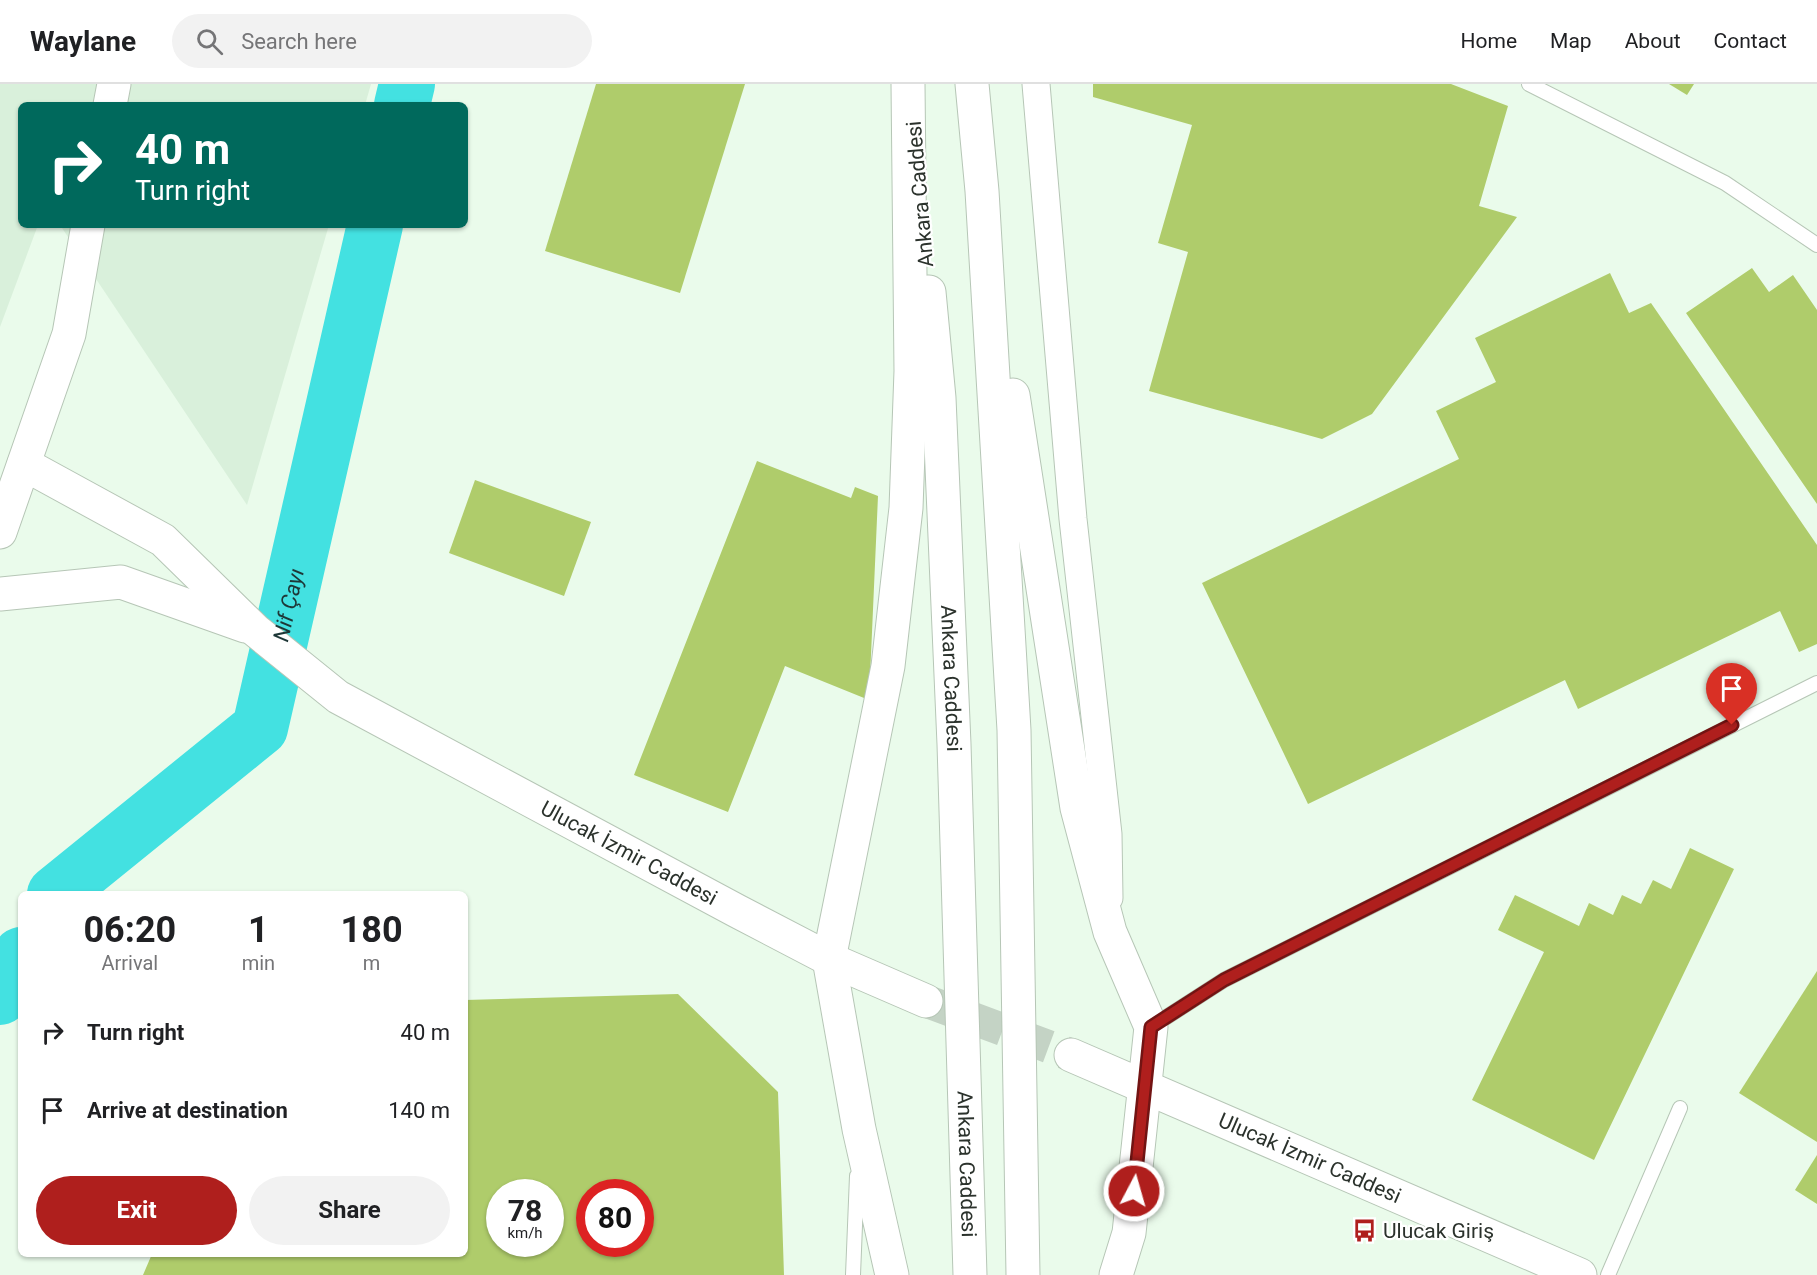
<!DOCTYPE html>
<meta charset="utf-8">
<style>
body{margin:0;font-family:Roboto,sans-serif;background:#f2f2f2;color:#202124;height:100vh;display:flex;flex-direction:column;font-size:22px;white-space:nowrap}
*{box-sizing:border-box;margin:0}
p{font-size:20px;color:#757577}
.icon{flex:none;width:33px;height:33px;fill:none;stroke:currentColor;stroke-width:2;stroke-linecap:round;stroke-linejoin:round}
.map{position:relative;flex:1;overflow:hidden}
.drawer{position:absolute;left:18px;top:807px;width:450px;height:366px;display:flex;flex-direction:column;background:#fff;border-radius:9px;box-shadow:0 2px 4px #0004}
.drawer>*{flex:none}
.guide{position:absolute;left:18px;top:18px;width:450px;height:126px;border-radius:9px;box-shadow:0 2px 4px #0004;background:#00695c;color:#fff;overflow:hidden}
.speed{position:absolute;left:486px;top:1095px;display:flex;gap:12px;font-size:30px;font-weight:700;text-align:center}
.speed>*{display:grid;place-content:center;width:78px;height:78px;border-radius:50%;background:#fff;box-shadow:0 2px 4px #0004;line-height:1}
.speed small{font-size:15px;font-weight:400}
.speed .limit{border:9px solid #d22;background:#fff;color:#111}
.pin{position:absolute;display:grid;place-items:center;width:51px;height:51px;color:#fff;margin:-62px -26px;border-radius:50% 50% 50% 0;rotate:-45deg;box-shadow:0 0 6px #0007}
.pin .icon{rotate:45deg}
.me{position:absolute;width:66px;margin:-33px;rotate:6deg;stroke-linejoin:round;filter:drop-shadow(0 0 4px #0008)}
.turn{display:flex;align-items:center;gap:21px;height:126px;padding:0 18px;font-size:27px}
.turn .icon{width:78px;height:78px;stroke-width:2.5}
.turn b{display:block;font-size:42px;line-height:51px}
.eta{display:flex;justify-content:space-evenly;align-items:center;height:102px;text-align:center}
.eta b{font-size:36px;font-weight:700;line-height:42px}
.cta{display:flex;gap:12px;margin-top:auto;padding:12px 18px}
.cta a{flex:1;height:69px;border-radius:36px;background:#af1f1d;color:#fff;font-size:24px;font-weight:700;line-height:69px;text-align:center}
.cta a+a{background:#f2f2f2;color:#202124}
ul{padding:0;list-style:none}
li{display:flex;align-items:center;gap:18px;height:78px;padding:0 18px}
li div{flex:1}
li b{display:block;font-size:22px}
li em{font-style:normal}
header{display:flex;align-items:center;gap:36px;box-sizing:border-box;height:84px;padding:0 30px;background:#fff;border-bottom:2px solid #e0e0e0}
header strong{font-size:28px}
nav{display:flex;gap:33px;margin-inline-start:auto;font-size:21px}
.search{width:420px;height:54px;background:#f2f2f2;display:flex;align-items:center;gap:15px;box-sizing:border-box;padding:0 21px;border-radius:33px;color:#757577;font-size:22px}
.map>svg:first-child{display:block}
.built{fill:#d9f0db}
.lines{fill:none;stroke-linecap:round;stroke-linejoin:round}
.river{stroke:#43e1e1;stroke-width:56}
.building{fill:#afcc6b;fill-rule:evenodd}
.secondary-tunnel{stroke:#c4d3c5;stroke-width:33;stroke-dasharray:33 16;stroke-linecap:butt}
.lane-casing{stroke:#b6c6b6;stroke-width:16}
.street-casing{stroke:#b6c6b6;stroke-width:29}
.secondary-casing{stroke:#b6c6b6;stroke-width:35}
.primary-casing{stroke:#b6c6b6;stroke-width:35}
.highway-casing{stroke:#b6c6b6;stroke-width:35}
.lane{stroke:#fff;stroke-width:14}
.street{stroke:#fff;stroke-width:27}
.secondary{stroke:#fff;stroke-width:33}
.primary{stroke:#fff;stroke-width:33}
.highway{stroke:#fff;stroke-width:33}
.route-casing{stroke:#721413;stroke-width:15}
.route{stroke:#af1f1d;stroke-width:10}
.labels{text-anchor:middle;stroke-width:4.5;stroke-linejoin:round;paint-order:stroke}
.street-label{font-size:21px;fill:#2b322c;stroke:#fff}
.poi-label{font-size:21px;fill:#2b322c;stroke:#fff;text-anchor:start}
.water-label{font-size:22px;font-style:italic;fill:#1e3737;stroke:#fff}
</style>
<header>
<strong>Waylane</strong>
<div class="search"><svg class="icon" aria-label="search" viewBox="0 0 24 24"><circle cx="10" cy="10" r="6"/><path d="M15 15l6 6"/></svg>Search here</div>
<nav><a>Home</a><a>Map</a><a>About</a><a>Contact</a></nav>
</header>
<div class="map">
<svg width="1817" height="1191" viewBox="0 0 1817 1191">
<rect width="100%" height="100%" fill="#eafbeb"/>
<g class="built">
<polygon points="0,0 371,0 365,21 21,21 21,141 38,141 0,243"/>
<polygon points="60,141 329,141 247,421"/>
</g>
<g class="lines">
<g class="river">
<polyline points="402,21 407,0"/>
<path id="s1" d="M 55,810 L 260,644 L 375,141"/>
<polyline points="0,913 21,871"/>
</g>
</g>
<g class="building">
<polygon points="596,0 745,0 680,209 545,167"/>
<polygon points="1093,0 1451,0 1508,22 1479,122 1517,133 1372,330 1322,355 1149,307 1188,168 1158,159 1192,41 1093,13"/>
<polygon points="1669,0 1694,0 1687,11"/>
<polygon points="1752,184 1769,208 1793,191 1817,226 1817,420 1686,229"/>
<polygon points="1610,189 1629,229 1651,219 1817,461 1817,560 1799,568 1780,527 1578,625 1565,596 1308,720 1202,499 1459,375 1436,327 1496,298 1475,254"/>
<polygon points="757,377 851,414 855,403 878,412 869,616 785,582 728,728 634,691"/>
<polygon points="475,396 591,438 564,512 449,469"/>
<polygon points="1690,764 1734,785 1594,1076 1472,1016 1544,868 1498,846 1515,811 1579,842 1589,819 1613,831 1622,811 1641,820 1653,796 1671,805"/>
<polygon points="1817,887 1817,1058 1739,1009"/>
<path d="M 678,910 L 778,1008 L 784,1191 L 143,1191 L 152,1170 L 465,1170 L 465,916 ZM 500,1108 L 550,1108 L 550,1160 L 500,1160 ZM 590,1108 L 640,1108 L 640,1160 L 590,1160 Z"/>
<polygon points="1817,1071 1817,1120 1795,1106"/>
</g>
<g class="lines">
<polyline class="secondary-tunnel" points="926,917 1071,971"/>
<defs>
<g id="lane">
<polyline points="1529,0 1725,99 1817,161"/>
<polyline points="1151,943 1224,896 1817,599"/>
<polyline points="853,1191 857,1092"/>
<polyline points="1608,1191 1680,1024"/>
</g>
<polyline id="street" points="1036,0 1073,435 1108,750 1109,814"/>
<g id="secondary">
<path id="s2" d="M 24,380 L 163,456 L 255,546 L 338,613 L 737,827 L 829,875 L 926,917"/>
<polyline points="0,510 121,498 245,542"/>
<path id="s3" d="M 1071,971 L 1580,1191"/>
</g>
<g id="primary">
<polyline points="110,21 114,0"/>
<polyline points="0,448 69,250 88,141"/>
</g>
<g id="highway">
<polyline points="972,0 982,107 1014,646 1023,1191"/>
<path id="s4" d="M 929,208 L 939,314 L 954,660 L 970,1191"/>
<polyline points="1013,311 1077,724 1110,848 1151,943 1129,1149 1116,1191"/>
<polyline points="892,1191 859,1045 829,875 888,582 906,424 911,287 908,0"/>
</g>
</defs>
<use href="#lane" class="lane-casing"/>
<use href="#street" class="street-casing"/>
<use href="#secondary" class="secondary-casing"/>
<use href="#primary" class="primary-casing"/>
<use href="#highway" class="highway-casing"/>
<use href="#lane" class="lane"/>
<use href="#street" class="street"/>
<use href="#secondary" class="secondary"/>
<use href="#primary" class="primary"/>
<use href="#highway" class="highway"/>
</g>
<g class="lines">
<defs>
<polyline id="route" points="1134,1107 1151,943 1224,896 1732,641"/>
</defs>
<use href="#route" class="route-casing"/>
<use href="#route" class="route"/>
</g>
<defs>
<symbol id="bus-bare" viewBox="-9 -9 18 18"><path d="M-5-6H5V4H4V6H2V4H-2V6H-4V4H-5ZM-3.5-4V0h7V-4ZM-3.5 1.2v1.5H-2V1.2ZM2 1.2v1.5H3.5V1.2Z" fill="#af1f1d" stroke="#fff" stroke-width="2.5" paint-order="stroke"/></symbol>
</defs>
<g fill-rule="evenodd">
<use href="#bus-bare" x="1348" y="1130" width="33" height="33"/>
</g>
<g class="labels">
<g class="street-label">
<text transform="translate(920 110) rotate(-95)" y="7">Ankara Caddesi</text>
<text dy="7" stroke="none"><textPath href="#s4" startOffset="387">Ankara Caddesi</textPath></text>
<text dy="7" stroke="none"><textPath href="#s2" startOffset="724">Ulucak İzmir Caddesi</textPath></text>
<text dy="7" stroke="none"><textPath href="#s3" startOffset="260">Ulucak İzmir Caddesi</textPath></text>
<text dy="7" stroke="none"><textPath href="#s4" startOffset="873">Ankara Caddesi</textPath></text>
</g>
<g class="poi-label">
<text x="1383" y="1154">Ulucak Giriş</text>
</g>
<g class="water-label">
<text dy="8" stroke="none"><textPath href="#s1" startOffset="390">Nif Çayı</textPath></text>
</g>
</g>
</svg>
<div class="speed"><div>78<small>km/h</small></div><div class="limit">80</div></div>
<div class="pin" style="left:1732px;top:641px;background:#d93025"><svg class="icon" aria-label="arrive" viewBox="0 0 24 24"><path d="M6 21V4h12l-3 4 3 4H6"/></svg></div>
<svg class="me" style="left:1134px;top:1107px" viewBox="-20 -20 40 40"><circle r="17" fill="#af1f1d" stroke="#fff" stroke-width="3"/><path d="M0-11L8 9 0 5-8 9z" fill="#fff"/></svg>
<div class="guide">
<div class="turn"><svg class="icon" aria-label="right" viewBox="0 0 24 24"><path d="M7 20v-9h11M14 6l5 5-5 5"/></svg><div><b>40 m</b>Turn right</div></div>
</div>
<section class="drawer">
<div class="eta">
<div><b>06:20</b><p>Arrival</p></div>
<div><b>1</b><p>min</p></div>
<div><b>180</b><p>m</p></div>
</div>
<ul>
<li><svg class="icon" aria-label="right" viewBox="0 0 24 24"><path d="M7 20v-9h11M14 6l5 5-5 5"/></svg><div><b>Turn right</b></div><em>40 m</em></li>
<li><svg class="icon" aria-label="arrive" viewBox="0 0 24 24"><path d="M6 21V4h12l-3 4 3 4H6"/></svg><div><b>Arrive at destination</b></div><em>140 m</em></li>
</ul>
<div class="cta"><a>Exit</a><a>Share</a></div>
</section>
</div>
